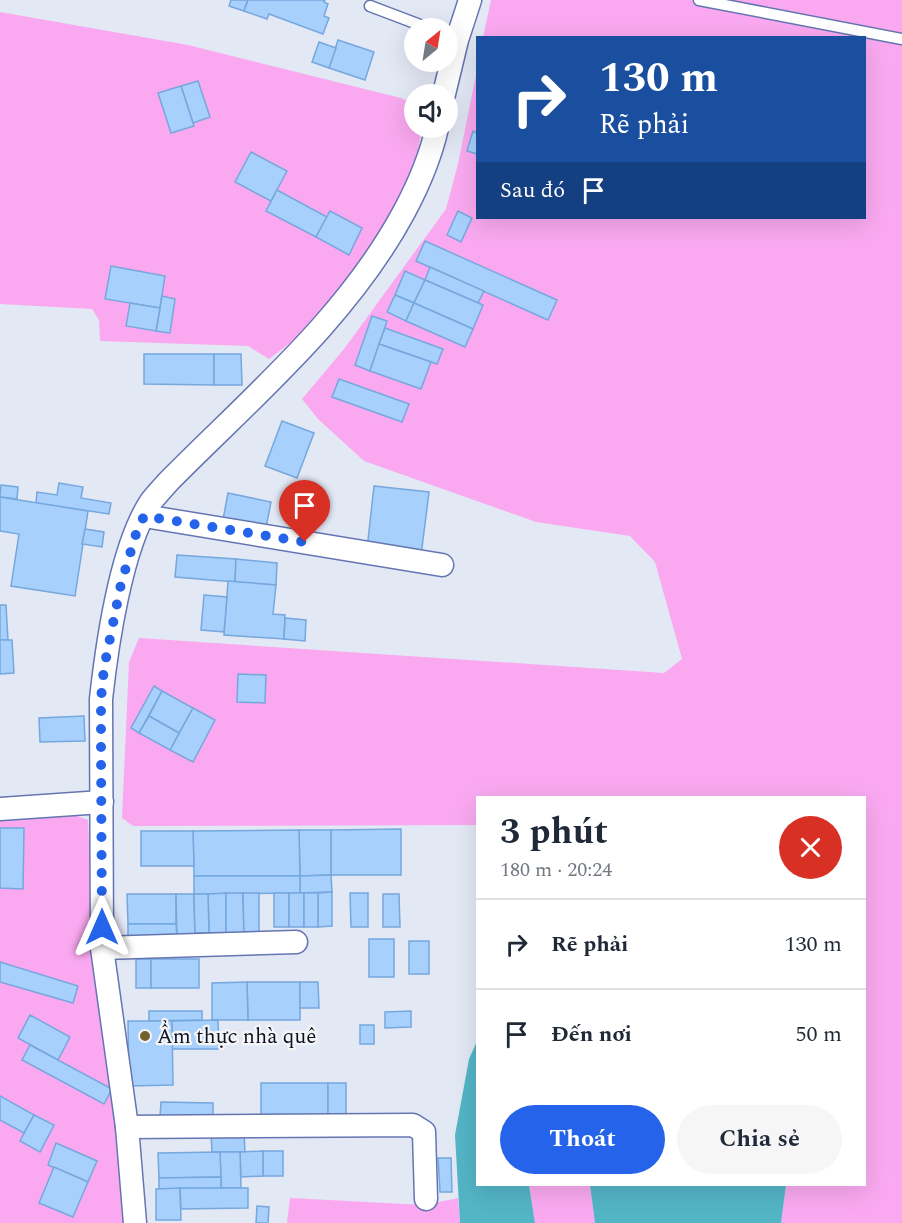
<!DOCTYPE html>
<html lang="vi">
<meta charset="utf-8">
<style>
body{margin:0;font-family:Spectral,serif;background:#f6f6f7;color:#1f2937;height:100vh;display:flex;flex-direction:column;font-size:22px;white-space:nowrap}
*{box-sizing:border-box;margin:0}
p{font-size:20px;color:#747a83}
.icon{flex:none;width:33px;height:33px;fill:none;stroke:currentColor;stroke-width:2;stroke-linecap:round;stroke-linejoin:round}
.map{position:relative;flex:1;overflow:hidden}
.details{position:absolute;left:476px;top:796px;width:390px;height:390px;display:flex;flex-direction:column;background:#fff;border-radius:0px;box-shadow:0 6px 24px #0002}
.details>*{flex:none}
.hud{position:absolute;left:476px;top:36px;width:390px;height:183px;border-radius:0px;box-shadow:0 6px 24px #0002;background:#1a4fa0;color:#fff;overflow:hidden}
.needle{width:39px;rotate:30deg}
.controls{position:absolute;left:404px;top:18px;display:grid;gap:12px}
.controls a{display:grid;place-items:center;width:54px;height:54px;border-radius:50%;background:#fff;box-shadow:0 6px 24px #0002;font-size:30px}
.pin{position:absolute;display:grid;place-items:center;width:51px;height:51px;color:#fff;margin:-62px -26px;border-radius:50% 50% 50% 0;rotate:-45deg;box-shadow:0 0 6px #0007}
.pin .icon{rotate:45deg}
.me{position:absolute;width:66px;margin:-33px;rotate:0deg;stroke-linejoin:round;filter:drop-shadow(0 0 4px #0008)}
.turn{display:flex;align-items:center;gap:21px;height:126px;padding:0 24px;font-size:27px}
.turn .icon{width:78px;height:78px;stroke-width:2.5}
.turn b{display:block;font-size:42px;line-height:51px}
.then{display:flex;align-items:center;height:57px;padding:0 24px;background:#0003;gap:12px;font-size:22px}
.round{display:grid;place-items:center;flex:none;width:63px;height:63px;border-radius:32px;background:#f6f6f7}
.head{display:flex;align-items:center;justify-content:space-between;height:102px;padding:0 24px}
h1{font-size:36px;font-weight:700;line-height:45px}
.button{display:flex;gap:12px;margin-top:auto;padding:12px 24px}
.button a{flex:1;height:69px;border-radius:36px;background:#2563eb;color:#fff;font-size:24px;font-weight:700;line-height:69px;text-align:center}
.button a+a{background:#f6f6f7;color:#1f2937}
ul{padding:0;list-style:none}
li{display:flex;align-items:center;gap:18px;height:90px;padding:0 24px;border-top:2px solid #e0e1e3}
li div{flex:1}
li b{display:block;font-size:22px}
li em{font-style:normal}
.map>svg:first-child{display:block}
.green{fill:#faa9f0}
.water{fill:#53b5c6}
.building{fill:#a7d0fc;stroke:#76a7dd;stroke-width:1.5}
.lines{fill:none;stroke-linecap:round;stroke-linejoin:round}
.lane-casing{stroke:#6475b1;stroke-width:13}
.street-casing{stroke:#6475b1;stroke-width:25}
.lane{stroke:#fff;stroke-width:10}
.street{stroke:#fff;stroke-width:22}
.route{stroke:#2563eb;stroke-width:10;stroke-dasharray:0 18}
.poi-dot{fill:#736230;stroke:#f5f5f5;stroke-width:2}
.labels{text-anchor:middle;stroke-width:4.5;stroke-linejoin:round;paint-order:stroke}
.poi-label{font-size:21px;fill:#0b1027;stroke:#f5f5f5;text-anchor:start}
</style>
<div class="map">
<svg width="902" height="1223" viewBox="0 0 902 1223">
<rect width="100%" height="100%" fill="#e3e8f5"/>
<g class="green">
<polygon points="491,0 902,0 902,1223 781,1223 786,1185 864,1185 864,798 477,798 477,825 133,826 122,818 129,662 139,638 664,673 682,659 655,562 630,536 536,522 364,461 318,419 302,399 344,349 446,209 458,164 477,70 477,218 864,218 864,38 483,37"/>
<polygon points="0,12 188,45 401,98 414,104 414,128 422,128 414,171 377,240 302,334 269,359 248,346 100,341 99,320 92,309 0,304"/>
<polygon points="71,814 88,820 94,944 116,1085 125,1223 0,1223 0,818"/>
<polygon points="529,1185 590,1185 595,1223 535,1223"/>
<polygon points="290,1198 424,1205 458,1198 460,1223 287,1223"/>
</g>
<g class="water">
<polygon points="477,1041 477,1185 529,1185 535,1223 460,1223 455,1135 469,1059"/>
<polygon points="590,1185 786,1185 781,1223 595,1223"/>
</g>
<g class="building">
<polygon points="231,0 248,0 244,11 229,6"/>
<polygon points="248,0 325,0 324,2 328,4 324,16 329,18 323,34 269,14 267,19 244,11"/>
<polygon points="338,40 374,52 365,80 329,68"/>
<polygon points="319,42 336,48 329,68 312,62"/>
<polygon points="198,81 210,117 193,123 181,86"/>
<polygon points="181,86 194,126 171,133 158,93"/>
<polygon points="473,131 477,133 477,154 467,151"/>
<polygon points="251,152 287,171 271,201 235,182"/>
<polygon points="277,190 327,217 316,237 266,211"/>
<polygon points="330,211 362,228 349,255 316,237"/>
<polygon points="458,211 472,218 461,242 447,235"/>
<polygon points="425,241 557,300 548,320 416,261"/>
<polygon points="111,266 165,276 160,308 105,299"/>
<polygon points="430,267 484,291 478,303 425,280"/>
<polygon points="405,271 425,280 414,303 395,295"/>
<polygon points="425,280 483,305 473,329 414,303"/>
<polygon points="395,295 414,303 406,321 387,312"/>
<polygon points="162,296 175,299 170,333 156,331"/>
<polygon points="130,303 160,308 156,331 126,326"/>
<polygon points="414,303 473,329 465,347 406,321"/>
<polygon points="372,316 387,321 370,371 355,365"/>
<polygon points="385,328 443,349 437,364 379,344"/>
<polygon points="379,344 431,362 421,389 370,371"/>
<polygon points="144,354 214,354 214,385 144,384"/>
<polygon points="214,354 241,354 242,385 214,385"/>
<polygon points="339,379 409,404 402,422 332,397"/>
<polygon points="282,421 314,433 297,478 265,466"/>
<polygon points="59,483 83,487 81,498 111,503 109,514 36,503 37,492 57,495"/>
<polygon points="1,485 18,487 17,499 0,497"/>
<polygon points="374,486 429,492 421,556 367,549"/>
<polygon points="228,493 271,502 265,533 222,525"/>
<polygon points="0,497 88,511 75,596 11,586 19,534 0,531"/>
<polygon points="85,529 104,532 102,547 82,544"/>
<polygon points="177,555 236,559 235,582 175,577"/>
<polygon points="236,559 277,563 276,585 235,582"/>
<polygon points="228,581 276,585 273,614 285,615 284,639 224,635"/>
<polygon points="204,595 227,597 224,632 201,630"/>
<polygon points="0,605 6,605 8,640 0,640"/>
<polygon points="285,618 306,620 305,641 284,639"/>
<polygon points="0,640 12,640 14,673 0,674"/>
<polygon points="238,674 266,675 265,703 237,702"/>
<polygon points="154,686 162,691 139,733 131,728"/>
<polygon points="162,691 193,708 179,733 149,716"/>
<polygon points="193,708 215,720 193,762 170,750"/>
<polygon points="84,716 85,741 40,742 39,718"/>
<polygon points="149,716 179,733 170,750 139,733"/>
<polygon points="0,828 24,828 23,889 0,888"/>
<polygon points="401,829 401,875 331,875 331,830"/>
<polygon points="299,830 331,830 331,875 300,876"/>
<polygon points="299,830 300,876 194,876 193,831"/>
<polygon points="141,831 193,831 194,866 141,866"/>
<polygon points="331,875 332,892 300,893 300,876"/>
<polygon points="194,876 300,876 300,893 194,894"/>
<polygon points="332,892 332,926 318,927 318,893"/>
<polygon points="226,893 226,933 209,933 208,894"/>
<polygon points="226,893 243,893 244,933 226,933"/>
<polygon points="243,893 259,893 259,937 244,937"/>
<rect x="274" y="893" width="15" height="34"/>
<rect x="289" y="893" width="15" height="34"/>
<rect x="304" y="893" width="14" height="34"/>
<polygon points="350,893 368,893 368,927 351,927"/>
<polygon points="127,894 176,894 176,924 128,924"/>
<polygon points="176,894 194,894 195,938 177,938"/>
<polygon points="194,894 208,894 209,933 195,933"/>
<polygon points="383,894 399,894 400,927 383,927"/>
<polygon points="128,924 176,924 177,938 128,939"/>
<rect x="369" y="939" width="25" height="38"/>
<rect x="409" y="941" width="20" height="33"/>
<rect x="136" y="959" width="15" height="29"/>
<rect x="151" y="959" width="48" height="29"/>
<polygon points="0,962 78,986 73,1003 0,982"/>
<polygon points="247,982 300,982 300,1020 248,1020"/>
<polygon points="247,982 248,1020 212,1020 212,983"/>
<polygon points="300,982 318,982 319,1008 300,1008"/>
<polygon points="149,1011 202,1011 202,1020 149,1021"/>
<polygon points="411,1011 411,1027 385,1028 385,1012"/>
<polygon points="30,1015 70,1037 58,1060 18,1038"/>
<polygon points="218,1020 219,1049 172,1049 172,1021"/>
<polygon points="128,1021 172,1021 173,1085 129,1086"/>
<rect x="360" y="1025" width="14" height="19"/>
<polygon points="30,1045 112,1089 104,1104 22,1060"/>
<rect x="261" y="1083" width="67" height="33"/>
<rect x="328" y="1083" width="18" height="33"/>
<polygon points="0,1096 34,1115 24,1133 0,1120"/>
<polygon points="161,1102 213,1103 213,1119 160,1117"/>
<polygon points="34,1115 54,1125 40,1152 20,1141"/>
<polygon points="211,1133 244,1133 245,1152 212,1152"/>
<polygon points="56,1143 97,1161 88,1182 48,1165"/>
<rect x="263" y="1151" width="20" height="25"/>
<polygon points="263,1151 263,1176 241,1177 240,1152"/>
<polygon points="220,1152 240,1152 241,1188 221,1188"/>
<polygon points="220,1152 221,1177 159,1178 158,1153"/>
<polygon points="438,1158 451,1158 452,1192 440,1192"/>
<polygon points="54,1167 88,1182 73,1217 39,1203"/>
<polygon points="221,1177 221,1188 159,1189 159,1178"/>
<polygon points="180,1188 181,1220 156,1220 156,1189"/>
<polygon points="180,1188 248,1188 248,1208 181,1209"/>
<polygon points="257,1206 269,1207 268,1223 256,1223"/>
</g>
<g class="lines">
<defs>
<g id="lane">
<polyline points="699,0 902,39"/>
<polyline points="370,6 428,28"/>
</g>
<g id="street">
<polyline points="444,94 457,40 470,0"/>
<polyline points="144,516 442,565"/>
<polyline points="0,809 102,802"/>
<polyline points="102,948 296,942"/>
<polyline points="127,1127 413,1125 424,1132 426,1199"/>
<path d="M 135,1223 L 127,1127 L 102,948 L 101,699 C 107,645 121,548 150,503 C 155,496 162,489 168,482 C 252,397 347,318 404,212 C 419,184 430,159 437,128"/>
</g>
</defs>
<use href="#lane" class="lane-casing"/>
<use href="#street" class="street-casing"/>
<use href="#lane" class="lane"/>
<use href="#street" class="street"/>
</g>
<g class="lines">
<polyline class="route" points="102,927 101,755 101,699 104,668 121,584 136,534 144,516 305,542"/>
</g>
<circle class="poi-dot" cx="145" cy="1036" r="6"/>
<g class="labels">
<g class="poi-label">
<text x="157" y="1043">Ẩm thực nhà quê</text>
</g>
</g>
</svg>
<div class="controls">
<a><svg class="needle" viewBox="-14 -14 28 28"><path d="M0-13l5 13h-10z" fill="#e53935"/><path d="M0 13l5-13h-10z" fill="#747a83"/></svg></a>
<a><svg class="icon" aria-label="sound" viewBox="0 0 24 24"><path d="M4 9h4l5-4v14l-5-4H4zM17 9q2 3 0 6"/></svg></a>
</div>
<div class="pin" style="left:305px;top:542px;background:#d93025"><svg class="icon" aria-label="arrive" viewBox="0 0 24 24"><path d="M6 21V4h12l-3 4 3 4H6"/></svg></div>
<svg class="me" style="left:102px;top:927px" viewBox="-20 -20 40 40"><path d="M0-17L14 15 0 8-14 15z" fill="#2563eb" stroke="#fff" stroke-width="4"/></svg>
<div class="hud">
<div class="turn"><svg class="icon" aria-label="right" viewBox="0 0 24 24"><path d="M7 20v-9h11M14 6l5 5-5 5"/></svg><div><b>130 m</b>Rẽ phải</div></div>
<div class="then">Sau đó<svg class="icon" aria-label="arrive" viewBox="0 0 24 24"><path d="M6 21V4h12l-3 4 3 4H6"/></svg></div>
</div>
<section class="details">
<div class="head"><div><h1>3 phút</h1><p>180 m · 20:24</p></div><a class="round" style="background:#d93025;color:#fff"><svg class="icon" aria-label="close" viewBox="0 0 24 24"><path d="M6 6l12 12M18 6L6 18"/></svg></a></div>
<ul>
<li><svg class="icon" aria-label="right" viewBox="0 0 24 24"><path d="M7 20v-9h11M14 6l5 5-5 5"/></svg><div><b>Rẽ phải</b></div><em>130 m</em></li>
<li><svg class="icon" aria-label="arrive" viewBox="0 0 24 24"><path d="M6 21V4h12l-3 4 3 4H6"/></svg><div><b>Đến nơi</b></div><em>50 m</em></li>
</ul>
<div class="button"><a>Thoát</a><a>Chia sẻ</a></div>
</section>
</div>
